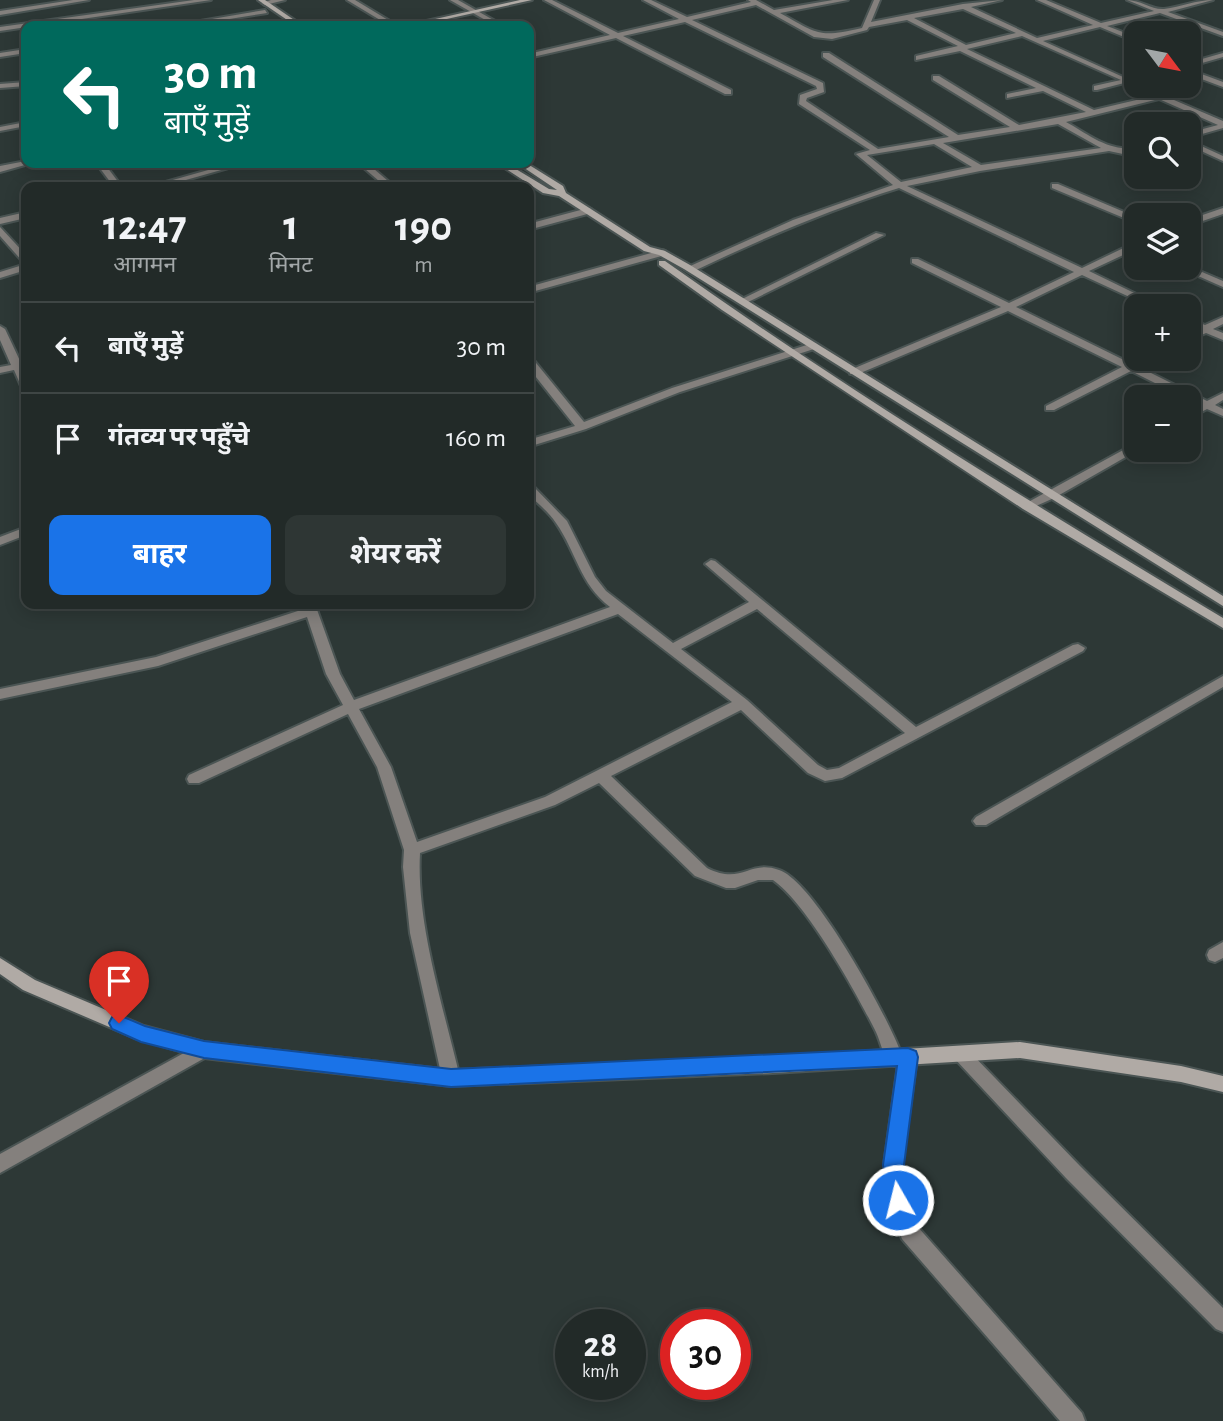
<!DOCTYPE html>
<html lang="hi">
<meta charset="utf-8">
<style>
body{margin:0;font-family:"Alegreya Sans","Noto Sans Devanagari",sans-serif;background:#2e3634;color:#f1f3f6;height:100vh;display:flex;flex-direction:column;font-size:26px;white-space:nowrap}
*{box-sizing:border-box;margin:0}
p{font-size:23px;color:#a2a7a8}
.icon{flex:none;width:38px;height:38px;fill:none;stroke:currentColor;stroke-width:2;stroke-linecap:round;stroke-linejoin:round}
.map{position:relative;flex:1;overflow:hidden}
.panel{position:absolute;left:21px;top:182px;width:513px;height:427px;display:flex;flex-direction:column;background:#222a28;border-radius:14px;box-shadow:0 4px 18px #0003,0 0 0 2px #3f4645}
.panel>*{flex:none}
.banner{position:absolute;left:21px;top:21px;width:513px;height:147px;border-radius:14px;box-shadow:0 4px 18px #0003,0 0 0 2px #3f4645;background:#00695c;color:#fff;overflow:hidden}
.needle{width:46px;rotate:122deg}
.tools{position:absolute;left:1124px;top:21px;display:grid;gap:14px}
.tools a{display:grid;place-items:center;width:77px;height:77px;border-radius:14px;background:#222a28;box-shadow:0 4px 18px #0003,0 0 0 2px #3f4645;font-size:35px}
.speed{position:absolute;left:555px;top:1309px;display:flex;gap:14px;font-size:35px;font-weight:700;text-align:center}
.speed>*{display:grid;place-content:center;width:91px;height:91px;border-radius:50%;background:#222a28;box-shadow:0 4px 18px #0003,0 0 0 2px #3f4645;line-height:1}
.speed small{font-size:18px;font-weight:400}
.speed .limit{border:10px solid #d22;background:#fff;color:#111}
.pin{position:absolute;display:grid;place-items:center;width:60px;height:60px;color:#fff;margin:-72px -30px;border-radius:50% 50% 50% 0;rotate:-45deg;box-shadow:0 0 7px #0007}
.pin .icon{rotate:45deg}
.me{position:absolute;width:77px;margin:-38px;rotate:352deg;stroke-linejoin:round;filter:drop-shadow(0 0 5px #0008)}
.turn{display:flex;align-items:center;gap:24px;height:147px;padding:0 28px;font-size:32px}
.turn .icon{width:91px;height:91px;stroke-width:2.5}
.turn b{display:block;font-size:49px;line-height:60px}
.eta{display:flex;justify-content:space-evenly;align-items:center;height:119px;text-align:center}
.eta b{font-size:42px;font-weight:700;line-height:49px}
.primary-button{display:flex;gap:14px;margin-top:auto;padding:14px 28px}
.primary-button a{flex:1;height:80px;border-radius:14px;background:#1a73e8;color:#fff;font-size:28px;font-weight:700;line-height:80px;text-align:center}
.primary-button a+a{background:#2e3634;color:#f1f3f6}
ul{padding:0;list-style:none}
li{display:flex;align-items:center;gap:21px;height:91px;padding:0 28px;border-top:2px solid #3f4645}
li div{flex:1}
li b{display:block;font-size:26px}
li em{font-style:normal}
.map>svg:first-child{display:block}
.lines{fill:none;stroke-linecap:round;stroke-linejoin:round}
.street-casing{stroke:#4b5554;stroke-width:4}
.secondary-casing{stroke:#4b5554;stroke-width:4}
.street{fill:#84807d;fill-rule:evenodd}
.secondary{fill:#b0aaa5;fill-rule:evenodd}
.route{fill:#1a73e8;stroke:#114b97;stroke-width:2}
</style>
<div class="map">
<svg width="1223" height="1421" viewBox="0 0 1223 1421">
<rect width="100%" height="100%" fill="#2d3836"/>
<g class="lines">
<defs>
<g id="street">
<polygon points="73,0 89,0 0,15 0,11"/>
<polygon points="194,0 211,0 0,31 0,27"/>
<polygon points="271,0 285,0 265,5 262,3"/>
<polygon points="347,0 355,0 398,26 390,26"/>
<polygon points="450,0 458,0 504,26 496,26"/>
<path d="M 544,0 L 552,0 L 618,33 L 679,19 L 643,0 L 651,0 L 687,17 L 751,2 L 748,0 L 756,0 L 774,10 L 833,0 L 848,0 L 780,13 C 818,34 818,38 862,28 L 874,0 L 880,0 L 871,22 L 963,4 L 1002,0 L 971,7 L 1037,38 L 1093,25 L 1037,0 L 1046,0 L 1101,23 L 1154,11 L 1127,0 C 1140,0 1152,10 1164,9 C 1181,7 1196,0 1213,0 L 1168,12 L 1223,32 L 1223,36 L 1160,13 L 1107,26 L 1136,37 L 1136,42 L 1100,27 L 1043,41 L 1132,81 L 1097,90 L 1094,90 L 1094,86 L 1121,80 L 1022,36 L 967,49 L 1094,110 L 1183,89 L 1181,86 L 1188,85 L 1191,92 L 1167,97 L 1223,121 L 1223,128 L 1188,138 L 1188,133 L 1218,125 L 1159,99 L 1066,122 C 1088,134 1110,153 1136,147 L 1136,152 L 1123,154 L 1109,151 L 980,171 L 907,186 L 1082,268 L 1136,242 L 1136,249 L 1089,271 L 1161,306 L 1149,306 L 1082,275 L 1016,307 L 1130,363 L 1139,359 L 1152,359 L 1139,367 L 1207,401 L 1223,393 L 1223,400 L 1215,405 L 1223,409 L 1223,416 L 1207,409 L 1188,419 L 1188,411 L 1199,405 L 1188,400 L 1188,397 L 1183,397 L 1131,371 L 1054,410 L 1046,410 L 1046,406 L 1122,367 L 1008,311 L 858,374 L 850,374 L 850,370 L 1001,307 L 912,263 L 912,259 L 918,259 L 1009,303 L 1074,272 L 899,188 C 828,210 761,239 694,271 L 688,271 L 688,267 L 793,220 L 893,185 L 856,154 L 870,150 L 799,104 L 800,95 L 817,89 L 816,86 L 685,22 L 623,36 L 731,90 L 731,94 L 725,94 L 616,38 L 528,58 L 528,54 L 610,35 ZM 756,5 L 814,37 L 832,39 L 867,30 L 869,27 L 907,20 L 958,46 L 916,56 L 916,60 L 960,51 L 1036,88 L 1007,94 L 1007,98 L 1043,91 L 1086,112 L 1019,125 L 939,76 L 933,76 L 933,80 L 1010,127 L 958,135 L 829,53 L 823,53 L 823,57 L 949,137 L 878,149 L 806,101 L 807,98 L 824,92 L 823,83 L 692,20 ZM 963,9 L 1016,33 L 966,45 L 914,18 ZM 1058,124 L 1101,148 L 981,165 L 943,143 ZM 934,144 L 972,167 L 901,182 L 867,155 Z"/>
<polygon points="265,10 267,13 186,26 171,26"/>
<polygon points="26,49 26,53 0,57 0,53"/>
<polygon points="1223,53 1223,57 1188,67 1188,63"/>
<polygon points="1188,69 1223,82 1223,87 1188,74"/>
<polygon points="26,82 26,86 0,88 0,84"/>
<polygon points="26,122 26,126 0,131 0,127"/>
<polygon points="1188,140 1223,156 1223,161 1188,145"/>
<polygon points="26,161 26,163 32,163 0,172 0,166"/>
<polygon points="96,163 104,163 122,187 114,187"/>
<polygon points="233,163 246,163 161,187 148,187"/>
<polygon points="358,163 367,163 395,187 386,187"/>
<polygon points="1052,184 1058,184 1136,217 1136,223 1052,188"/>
<polygon points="588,208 591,209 591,213 528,230 528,224"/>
<polygon points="1223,208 1223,214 1188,226 1188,220"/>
<polygon points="26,212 26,218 0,224 0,218"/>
<polygon points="0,227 26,255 26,263 23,262 0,236"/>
<polygon points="876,233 884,235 746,303 738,301"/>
<polygon points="662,250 665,251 665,255 528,293 528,287"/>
<polygon points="26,264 26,270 0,278 0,272"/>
<polygon points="1188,266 1223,281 1223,287 1180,268"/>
<polygon points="1223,317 1223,324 1213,329 1223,333 1223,340 1206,333 1188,341 1188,334 1198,329 1188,325 1188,318 1205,325"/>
<polygon points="0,326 5,329 21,363 26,362 26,368 23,369 26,375 26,389 21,386 14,370 0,373 0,367 11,365 0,340"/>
<polygon points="813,343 817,344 817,348 680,392 586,429 528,447 528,440 575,426 528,367 528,357 532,358 584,422 672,388"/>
<polygon points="1136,443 1136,450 1138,450 1054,498 1027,510 1021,506"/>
<path d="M 528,484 L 532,485 L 567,521 L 595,577 L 606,591 L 673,643 L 749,602 L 705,564 L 711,560 L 715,561 L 916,727 L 1073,645 L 1078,644 L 1085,648 L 1083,651 L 842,778 L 825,781 L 808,773 L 741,710 L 611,776 L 707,868 C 742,886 749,859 779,870 C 814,881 888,1017 901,1053 L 908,1049 L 914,1052 L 917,1057 L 902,1165 L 908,1200 L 917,1226 L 1082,1413 L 1085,1421 L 1060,1421 L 902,1239 L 888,1200 L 884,1165 L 898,1064 L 894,1066 L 888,1063 C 882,1052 880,1039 874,1028 C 854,989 807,904 773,880 L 758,880 L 735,888 L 726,888 L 695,876 L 599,783 L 555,805 L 420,853 C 416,924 444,1009 460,1078 L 457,1084 L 451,1086 L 445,1084 L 442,1078 L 410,933 L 403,867 L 404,850 L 377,767 L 348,714 L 199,783 L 189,783 L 187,779 L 189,775 L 343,705 L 326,674 L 307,617 L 158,666 L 0,699 L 0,689 L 156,657 L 304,609 L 303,604 L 315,604 L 340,674 L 354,700 L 610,607 C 579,583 577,553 556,523 C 549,512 537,503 528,494 ZM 757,609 L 905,733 L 839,768 L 827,770 L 818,765 L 747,700 L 681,649 ZM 618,614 L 732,702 L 545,797 L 417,842 L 391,767 L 359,709 Z"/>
<polygon points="26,527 26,535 0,545 0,537"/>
<polygon points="1223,676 1223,687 986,825 976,825 973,821 976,817"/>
<polygon points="1223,942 1223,958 1215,962 1209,960 1207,955 1209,950"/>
<polygon points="204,1042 210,1045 213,1050 210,1055 0,1173 0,1154"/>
<polygon points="961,1046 967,1049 1080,1166 1223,1308 1223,1332 1216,1329 1066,1178 955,1059 952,1054 955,1049"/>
</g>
<g id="secondary">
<polygon points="258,0 265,0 303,26 296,26"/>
<polygon points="520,0 532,0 415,26 404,26"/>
<polygon points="497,163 506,163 549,189 557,190 517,163 526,163 563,186 566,193 650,247 665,251 690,265 1223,596 1223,606 684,269 659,255 644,251 559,196 543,193"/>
<path d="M 659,261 L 665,261 C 845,389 1034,505 1223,618 L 1223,628 L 1023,509 L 722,310 L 659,265 Z"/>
<polygon points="0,958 35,980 144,1026 204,1042 451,1070 773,1057 1020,1042 1181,1066 1223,1076 1223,1092 1181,1082 1020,1058 773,1073 451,1086 204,1058 135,1038 23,990 0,974"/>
</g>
</defs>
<use href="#street" class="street-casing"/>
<use href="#secondary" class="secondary-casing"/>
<use href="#street" class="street"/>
<use href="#secondary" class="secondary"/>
</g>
<polygon class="route" points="119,1015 145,1026 204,1041 451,1069 908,1048 916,1051 918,1057 904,1165 909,1200 906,1207 898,1210 890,1207 883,1165 897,1066 451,1087 204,1058 141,1042 112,1029 109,1023 112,1017"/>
</svg>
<div class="tools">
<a><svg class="needle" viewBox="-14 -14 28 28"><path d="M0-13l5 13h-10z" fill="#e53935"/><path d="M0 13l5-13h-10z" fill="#a2a7a8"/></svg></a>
<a><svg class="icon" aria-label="search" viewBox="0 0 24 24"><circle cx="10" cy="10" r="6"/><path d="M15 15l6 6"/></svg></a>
<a><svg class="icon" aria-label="layers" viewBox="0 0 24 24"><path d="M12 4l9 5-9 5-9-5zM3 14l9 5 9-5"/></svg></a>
<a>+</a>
<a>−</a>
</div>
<div class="speed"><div>28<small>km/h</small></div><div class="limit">30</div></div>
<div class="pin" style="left:119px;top:1023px;background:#d93025"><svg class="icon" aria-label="arrive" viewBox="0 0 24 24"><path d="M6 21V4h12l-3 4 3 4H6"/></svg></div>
<svg class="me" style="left:898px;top:1200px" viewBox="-20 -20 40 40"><circle r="17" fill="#1a73e8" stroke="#fff" stroke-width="3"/><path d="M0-11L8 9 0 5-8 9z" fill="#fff"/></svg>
<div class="banner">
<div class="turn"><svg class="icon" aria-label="left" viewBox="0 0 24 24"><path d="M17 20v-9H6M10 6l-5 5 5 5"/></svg><div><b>30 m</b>बाएँ मुड़ें</div></div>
</div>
<section class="panel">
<div class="eta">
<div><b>12:47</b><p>आगमन</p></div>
<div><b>1</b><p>मिनट</p></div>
<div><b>190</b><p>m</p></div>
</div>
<ul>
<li><svg class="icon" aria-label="left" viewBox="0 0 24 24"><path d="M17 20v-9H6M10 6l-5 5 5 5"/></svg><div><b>बाएँ मुड़ें</b></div><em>30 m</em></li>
<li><svg class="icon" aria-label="arrive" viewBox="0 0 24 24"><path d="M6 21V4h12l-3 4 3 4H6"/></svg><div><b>गंतव्य पर पहुँचे</b></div><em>160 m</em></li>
</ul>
<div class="primary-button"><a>बाहर</a><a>शेयर करें</a></div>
</section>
</div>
